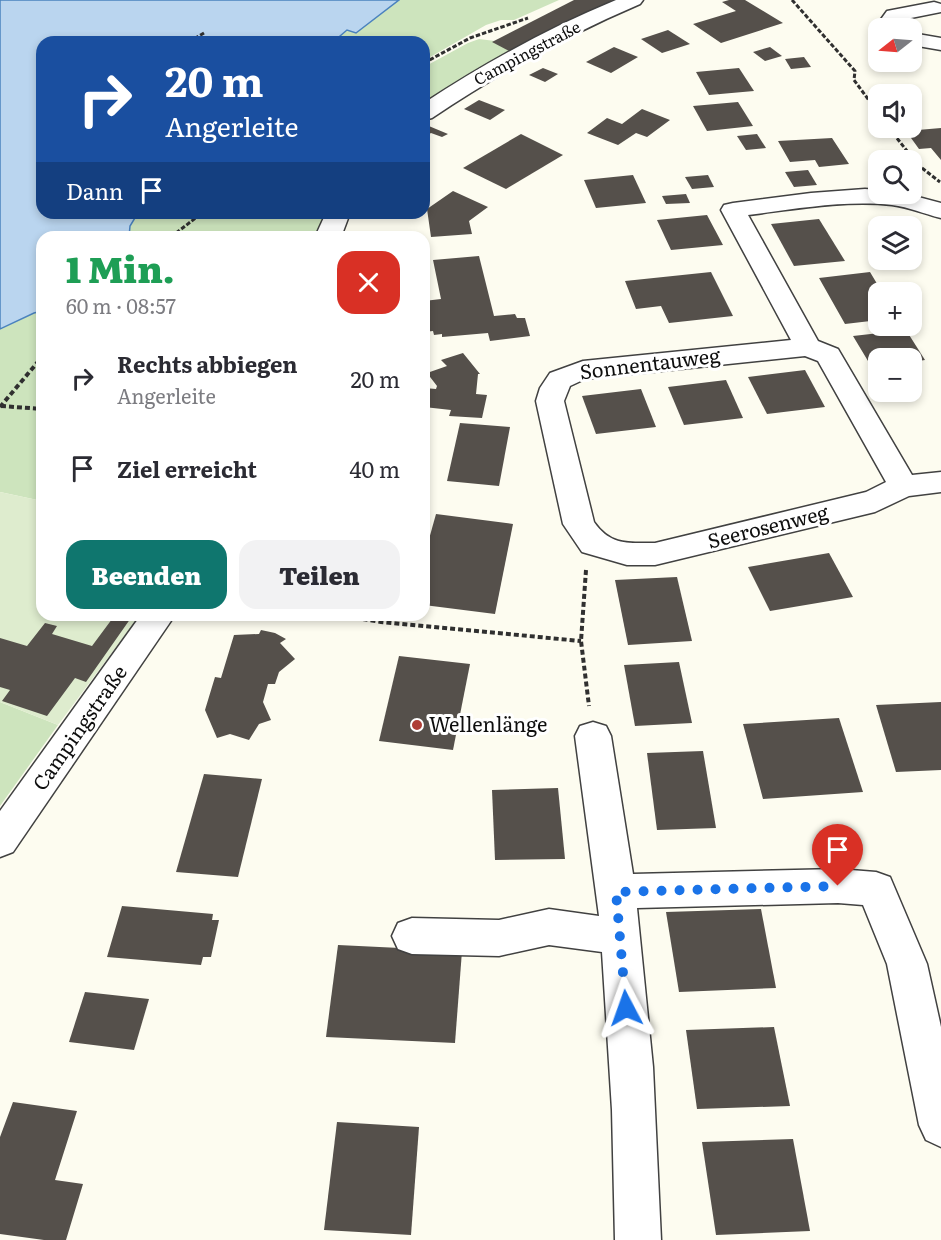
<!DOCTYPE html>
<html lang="de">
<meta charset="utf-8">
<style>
body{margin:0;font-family:Literata,serif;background:#f2f2f3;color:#2b2b33;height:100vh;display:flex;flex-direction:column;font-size:22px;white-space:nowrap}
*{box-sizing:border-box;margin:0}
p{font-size:20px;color:#7c7c81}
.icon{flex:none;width:33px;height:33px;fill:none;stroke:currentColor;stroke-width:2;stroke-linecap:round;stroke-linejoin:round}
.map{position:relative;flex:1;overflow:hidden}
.sheet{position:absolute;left:36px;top:231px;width:394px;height:390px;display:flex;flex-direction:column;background:#fff;border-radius:18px;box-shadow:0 3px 9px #0003}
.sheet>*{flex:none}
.hud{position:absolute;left:36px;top:36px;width:394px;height:183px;border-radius:18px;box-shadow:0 3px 9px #0003;background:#1a4fa0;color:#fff;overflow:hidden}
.needle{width:39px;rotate:253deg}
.fabs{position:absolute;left:868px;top:18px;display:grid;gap:12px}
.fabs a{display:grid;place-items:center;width:54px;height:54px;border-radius:12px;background:#fff;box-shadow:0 3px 9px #0003;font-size:30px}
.pin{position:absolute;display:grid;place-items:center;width:51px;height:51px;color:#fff;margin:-62px -26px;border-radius:50% 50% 50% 0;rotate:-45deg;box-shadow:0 0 6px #0007}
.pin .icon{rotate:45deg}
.me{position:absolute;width:66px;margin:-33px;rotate:356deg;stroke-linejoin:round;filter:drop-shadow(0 0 4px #0008)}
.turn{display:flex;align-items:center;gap:21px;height:126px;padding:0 30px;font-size:27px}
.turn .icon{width:78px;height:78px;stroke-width:2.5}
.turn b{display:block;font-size:42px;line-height:51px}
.then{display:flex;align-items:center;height:57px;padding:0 30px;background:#0003;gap:12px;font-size:22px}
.round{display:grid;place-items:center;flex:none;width:63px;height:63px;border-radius:18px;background:#f2f2f3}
.head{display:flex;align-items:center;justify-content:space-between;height:102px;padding:0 30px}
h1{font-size:36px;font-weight:800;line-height:45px;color:#1e9e55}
.button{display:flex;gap:12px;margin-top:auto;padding:12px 30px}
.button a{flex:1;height:69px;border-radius:18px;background:#0f766e;color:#fff;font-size:24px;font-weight:800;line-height:69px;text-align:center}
.button a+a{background:#f2f2f3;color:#2b2b33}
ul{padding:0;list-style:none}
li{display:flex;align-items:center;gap:18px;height:90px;padding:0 30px}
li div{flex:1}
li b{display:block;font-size:22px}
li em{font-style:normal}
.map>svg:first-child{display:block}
.green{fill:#cde4bd}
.pitch{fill:#deecce}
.water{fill:#bad5ef;stroke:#4a82be;stroke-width:1.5}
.building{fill:#55504b}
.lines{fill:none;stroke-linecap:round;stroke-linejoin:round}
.minor-casing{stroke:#414141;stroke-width:3}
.path-far1{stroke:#303030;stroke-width:3;stroke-dasharray:4.5 2;stroke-linecap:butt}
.path{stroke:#303030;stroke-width:4;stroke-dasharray:5 3;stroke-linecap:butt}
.minor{fill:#fff;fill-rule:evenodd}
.route{stroke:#1a73e8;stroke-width:10;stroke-dasharray:0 18}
.poi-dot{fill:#ae3e36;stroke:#fff;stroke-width:2}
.labels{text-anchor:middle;stroke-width:6;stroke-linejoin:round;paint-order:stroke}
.far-street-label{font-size:16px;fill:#0e0e0e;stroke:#fff}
.street-label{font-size:20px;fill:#0e0e0e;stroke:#fff}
.poi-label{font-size:20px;fill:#0e0e0e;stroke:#fff;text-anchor:start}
</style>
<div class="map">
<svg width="941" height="1240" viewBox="0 0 941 1240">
<rect width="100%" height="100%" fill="#fdfcf0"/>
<g class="green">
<polygon points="399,0 559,0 514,20 501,20 486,25 425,60 424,42 331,41 347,30 356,33"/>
<polygon points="479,39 495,41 514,53 424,102 424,67 468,43"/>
<polygon points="138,213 329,213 320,237 129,237 130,226"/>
<polygon points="42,311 42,501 0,492 0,329 34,313"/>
<polygon points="0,702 58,725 0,806"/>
</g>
<polygon class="pitch" points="0,492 42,501 42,615 140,615 58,725 0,702"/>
<polygon class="water" points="0,0 399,0 356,33 347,30 333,42 42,42 42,213 138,213 130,226 129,237 42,237 42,311 34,313 0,329"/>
<g class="building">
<polygon points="574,0 613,0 511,52 492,42"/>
<polygon points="729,0 745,0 783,23 721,43 693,24 736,11 722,2"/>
<polygon points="668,30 690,44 662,53 641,39"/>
<polygon points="614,47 638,57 611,73 586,62"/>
<polygon points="770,47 782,56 765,61 753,52"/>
<polygon points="804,57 811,67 791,69 785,59"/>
<polygon points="543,68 558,74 545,82 529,75"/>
<polygon points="739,68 754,91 709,95 696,72"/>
<polygon points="479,100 505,110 490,120 464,109"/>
<polygon points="738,102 753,126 707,131 693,106"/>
<polygon points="642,109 670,120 647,137 636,133 618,145 587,133 607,118 622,124"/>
<polygon points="424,124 448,134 442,137 431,133 424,137"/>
<polygon points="941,128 941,160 931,148 919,149 906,131"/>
<polygon points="521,134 563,155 506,189 463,168"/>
<polygon points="757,134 766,148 746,150 737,136"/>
<polygon points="832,138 849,164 819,167 815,160 790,162 778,141"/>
<polygon points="808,170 817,185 794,187 785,172"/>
<polygon points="633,175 646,203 596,208 584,180"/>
<polygon points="708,175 714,187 692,189 685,177"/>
<polygon points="453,191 488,207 469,221 472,234 431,237 427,209"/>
<polygon points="686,194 690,203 666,204 662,196"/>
<polygon points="707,215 723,245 671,250 657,220"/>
<polygon points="819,219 845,261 794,266 771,224"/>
<polygon points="479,256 494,316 515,314 517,318 525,318 530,336 490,341 488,333 442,337 442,334 434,335 433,331 424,332 424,301 441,299 433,260"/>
<polygon points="711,272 733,316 669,323 661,306 636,309 625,281"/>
<polygon points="870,272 882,292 879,292 879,320 845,324 819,278"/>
<polygon points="906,330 925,360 912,362 912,358 879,358 879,365 871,366 853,336"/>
<polygon points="463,353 480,374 478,374 476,394 487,395 482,418 449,416 451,410 424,407 424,388 436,389 437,386 427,373 447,366 441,360"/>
<polygon points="805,370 825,407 767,414 748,377"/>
<polygon points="726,380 743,418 684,425 668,387"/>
<polygon points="641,389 656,427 596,434 582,396"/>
<polygon points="460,423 510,427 499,486 447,481"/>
<polygon points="436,514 513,524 495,614 424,605 424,557"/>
<polygon points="829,553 853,597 770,611 748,567"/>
<polygon points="677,577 692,641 628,645 615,580"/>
<polygon points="115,615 133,615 86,682 75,678 47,716 2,701 10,690 0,687 0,638 27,646 45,623 57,626 52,634 92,646"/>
<polygon points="261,630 275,633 286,639 280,643 295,659 279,672 275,684 268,684 263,702 271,720 259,724 249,740 230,734 217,738 205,710 215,677 221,678 234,635 259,634"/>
<polygon points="399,656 470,664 453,750 379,741"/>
<polygon points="679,662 692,723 635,726 624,665"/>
<polygon points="941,702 941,770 896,772 876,705"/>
<polygon points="839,718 863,792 763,799 743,724"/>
<polygon points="703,751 716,828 657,830 647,753"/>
<polygon points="204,774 262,779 238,877 176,872"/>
<polygon points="558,788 565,859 495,860 492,790"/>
<polygon points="122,906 213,914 212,920 219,920 211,957 203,957 201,965 107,957"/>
<polygon points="761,909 776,988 679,992 666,912"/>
<polygon points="338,945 462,951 455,1043 326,1037"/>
<polygon points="85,992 149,999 134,1050 69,1042"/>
<polygon points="774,1027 790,1106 697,1109 686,1030"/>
<polygon points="13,1102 77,1111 55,1180 83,1184 66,1240 44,1240 0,1234 0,1137"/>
<polygon points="337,1122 419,1127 411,1235 324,1230"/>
<polygon points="793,1139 810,1231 716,1235 702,1142"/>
</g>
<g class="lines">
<defs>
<g id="minor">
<path d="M 616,0 L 643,0 L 640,4 C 567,35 498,74 432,118 L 424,120 L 424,103 C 485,63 548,28 616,0 Z"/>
<polygon points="934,2 941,4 941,12 901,20 899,22 903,28 883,28 879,22 887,11"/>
<polygon points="912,33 941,38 941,50 912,45"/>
<path d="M 865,189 L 879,190 L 879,194 L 907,194 L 941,203 L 941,218 C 924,214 909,207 892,205 C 844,200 796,209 748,215 L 818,341 L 838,349 L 912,475 L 941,472 L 941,492 L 909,496 L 875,512 L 655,565 L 627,565 L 582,552 L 563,524 L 536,401 L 540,388 L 550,373 L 583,361 L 791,340 L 721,210 L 724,205 L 733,203 L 811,193 ZM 805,356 L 818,361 L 886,482 L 866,492 L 655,543 C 628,543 611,546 594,522 L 564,401 L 570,386 L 585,379 Z"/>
<polygon points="326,213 350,213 341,237 315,237"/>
<polygon points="141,615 175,615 13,852 0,857 0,811"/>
<polygon points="593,722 606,726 611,736 633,874 838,869 876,872 890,877 927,964 941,1027 941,1147 926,1140 919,1125 887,964 863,905 838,903 637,908 653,1067 661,1240 615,1240 612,1110 602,952 549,945 499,956 412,954 398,949 392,936 398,923 412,918 499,920 549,909 599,916 575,736 580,726"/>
</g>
</defs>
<use href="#minor" class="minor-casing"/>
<g class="path-far1">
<polyline points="792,0 855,71 854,80 879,114"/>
<polyline points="189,42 204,33"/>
<polyline points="424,63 470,38 528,18"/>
<polyline points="889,128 918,165 940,182"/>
<polyline points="171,237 202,213"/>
</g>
<g class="path">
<polyline points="1,406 42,409"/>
<polyline points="0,407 42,357"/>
<polyline points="586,570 581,641 589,706"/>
<polyline points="339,615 381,622 581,641"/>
</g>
<use href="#minor" class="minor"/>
</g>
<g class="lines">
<polyline class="route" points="626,1008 616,892 838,886"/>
</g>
<circle class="poi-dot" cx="417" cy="725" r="6"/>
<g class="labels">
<g class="far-street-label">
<text transform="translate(527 53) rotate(-28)" y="6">Campingstraße</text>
</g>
<g class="street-label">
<text transform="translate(650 364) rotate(-7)" y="7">Sonnentauweg</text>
<text transform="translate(768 527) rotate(-14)" y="7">Seerosenweg</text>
<text transform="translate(80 728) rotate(-55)" y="7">Campingstraße</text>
</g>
<g class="poi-label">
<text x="429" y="732">Wellenlänge</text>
</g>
</g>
</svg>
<div class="fabs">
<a><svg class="needle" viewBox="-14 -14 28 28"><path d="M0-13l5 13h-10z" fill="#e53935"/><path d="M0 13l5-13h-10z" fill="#7c7c81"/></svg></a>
<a><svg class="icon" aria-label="sound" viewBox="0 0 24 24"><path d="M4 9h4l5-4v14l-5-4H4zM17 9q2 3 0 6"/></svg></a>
<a><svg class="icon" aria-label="search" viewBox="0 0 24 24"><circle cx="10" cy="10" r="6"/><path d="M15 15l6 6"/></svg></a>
<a><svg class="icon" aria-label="layers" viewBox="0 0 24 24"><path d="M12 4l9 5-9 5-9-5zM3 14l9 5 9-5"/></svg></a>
<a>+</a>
<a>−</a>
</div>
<div class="pin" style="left:838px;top:886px;background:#d93025"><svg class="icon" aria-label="arrive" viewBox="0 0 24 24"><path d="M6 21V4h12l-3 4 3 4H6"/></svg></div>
<svg class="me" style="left:626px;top:1008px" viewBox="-20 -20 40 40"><path d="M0-17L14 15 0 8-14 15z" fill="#1a73e8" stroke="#fff" stroke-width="4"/></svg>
<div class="hud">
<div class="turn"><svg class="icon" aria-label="right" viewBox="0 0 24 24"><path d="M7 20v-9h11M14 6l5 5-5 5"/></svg><div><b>20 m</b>Angerleite</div></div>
<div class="then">Dann<svg class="icon" aria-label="arrive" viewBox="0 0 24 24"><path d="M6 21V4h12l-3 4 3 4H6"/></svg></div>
</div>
<section class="sheet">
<div class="head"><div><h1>1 Min.</h1><p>60 m · 08:57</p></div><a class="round" style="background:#d93025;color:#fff"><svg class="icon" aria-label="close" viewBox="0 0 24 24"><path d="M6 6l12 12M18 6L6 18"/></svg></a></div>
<ul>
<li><svg class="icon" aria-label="right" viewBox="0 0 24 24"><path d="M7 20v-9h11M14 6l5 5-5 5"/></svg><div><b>Rechts abbiegen</b><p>Angerleite</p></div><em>20 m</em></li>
<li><svg class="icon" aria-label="arrive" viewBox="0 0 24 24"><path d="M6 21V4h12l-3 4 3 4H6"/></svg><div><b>Ziel erreicht</b></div><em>40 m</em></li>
</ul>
<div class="button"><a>Beenden</a><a>Teilen</a></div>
</section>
</div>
